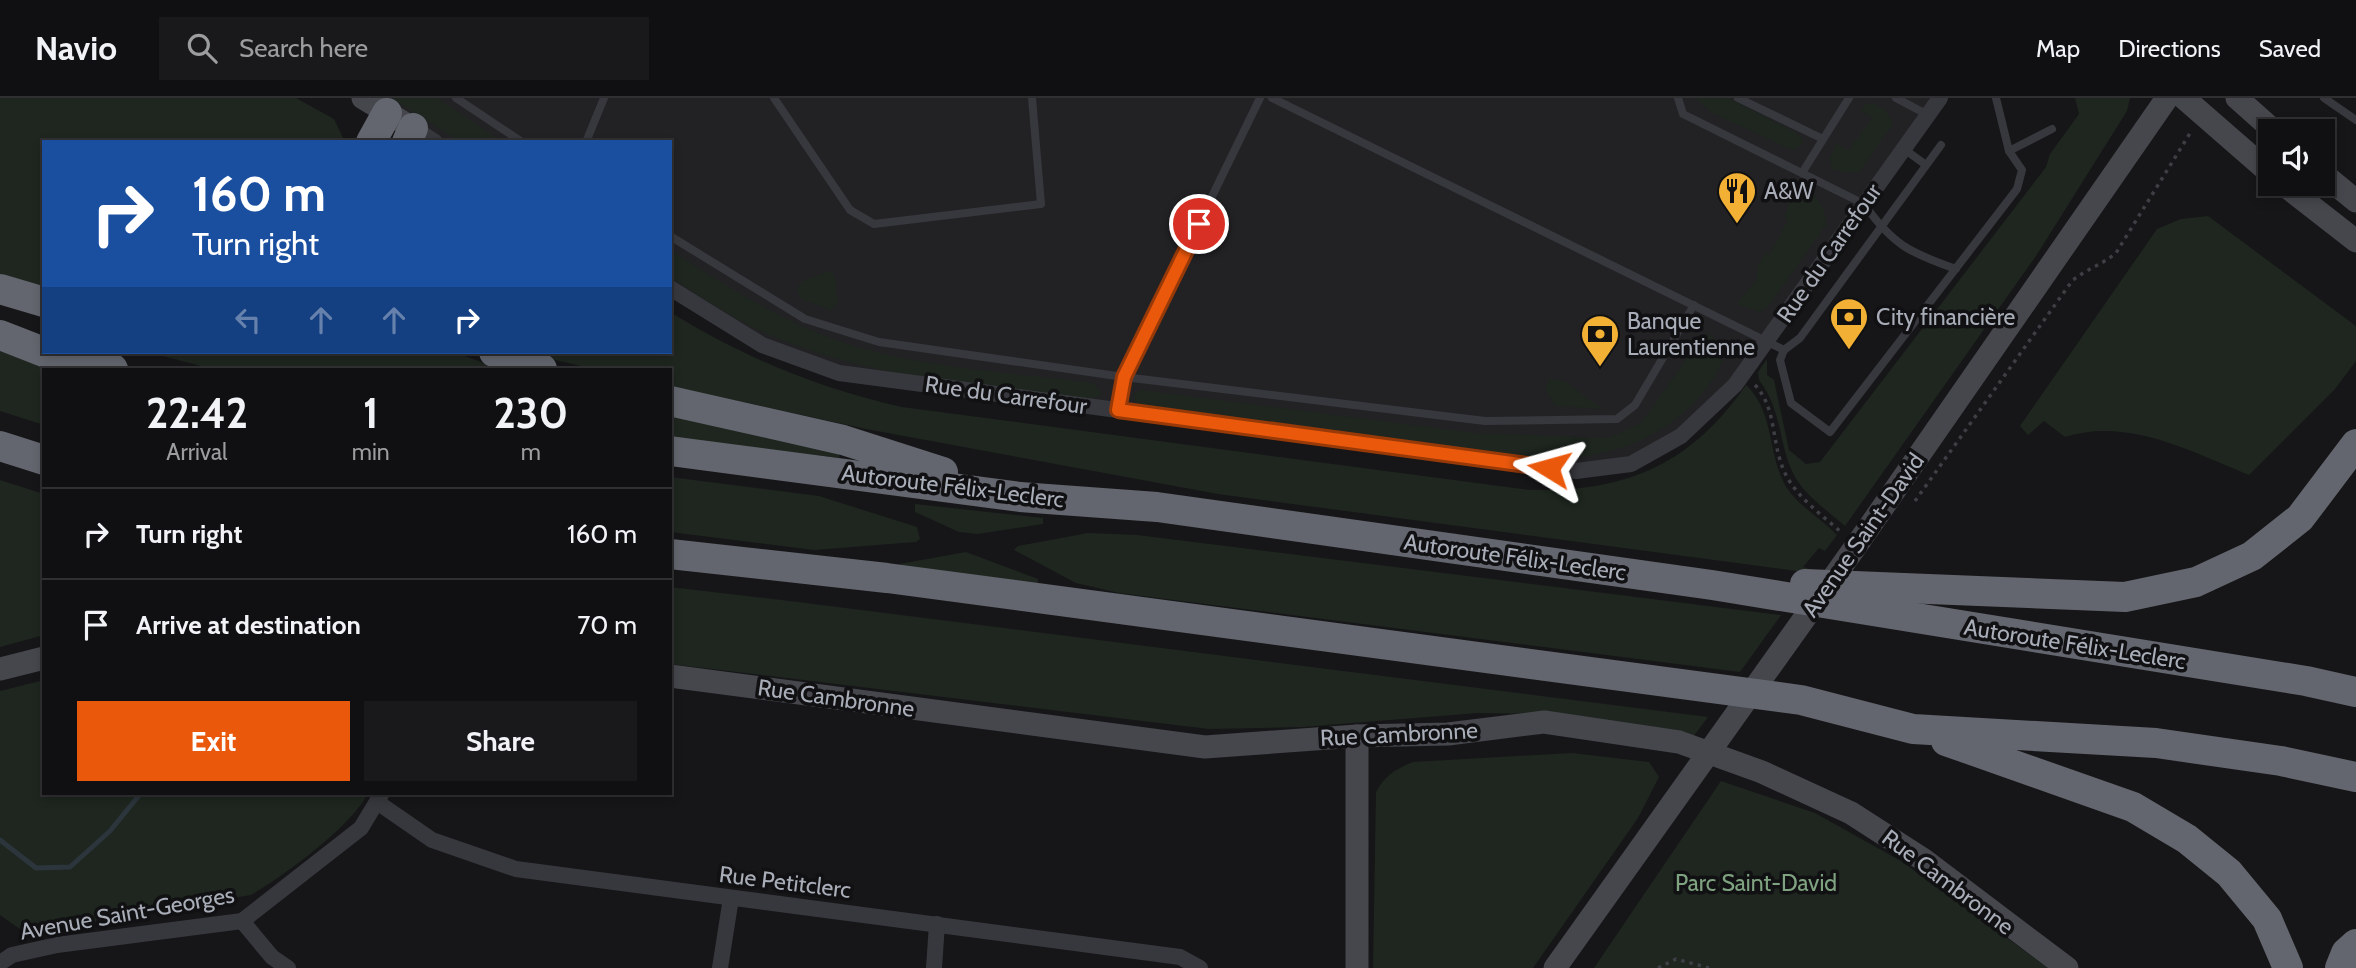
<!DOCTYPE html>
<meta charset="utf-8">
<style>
body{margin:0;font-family:Cabin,sans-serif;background:#19191b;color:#f1f3f6;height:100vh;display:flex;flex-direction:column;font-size:26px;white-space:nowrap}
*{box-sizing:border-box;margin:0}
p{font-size:23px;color:#9c9d9f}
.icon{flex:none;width:38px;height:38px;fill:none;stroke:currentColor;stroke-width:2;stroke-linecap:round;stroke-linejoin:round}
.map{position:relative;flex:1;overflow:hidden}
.details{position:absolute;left:42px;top:270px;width:630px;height:427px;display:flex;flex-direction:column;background:#101012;border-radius:0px;box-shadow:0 4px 10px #0003,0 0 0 2px #303032}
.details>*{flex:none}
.hud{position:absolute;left:42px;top:42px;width:630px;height:214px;border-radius:0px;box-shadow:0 4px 10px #0003,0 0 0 2px #303032;background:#1a4fa0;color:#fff;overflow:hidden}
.buttons{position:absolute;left:2258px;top:21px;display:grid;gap:14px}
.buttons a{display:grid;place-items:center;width:77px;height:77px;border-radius:0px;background:#101012;box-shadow:0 4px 10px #0003,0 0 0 2px #303032;font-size:35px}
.pin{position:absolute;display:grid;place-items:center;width:60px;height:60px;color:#fff;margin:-30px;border:4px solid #fff;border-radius:50%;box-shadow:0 2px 7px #0007}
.me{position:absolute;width:77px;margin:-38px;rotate:278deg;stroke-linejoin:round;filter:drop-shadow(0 0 5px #0008)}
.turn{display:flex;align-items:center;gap:24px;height:147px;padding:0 35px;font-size:32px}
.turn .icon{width:91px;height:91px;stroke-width:2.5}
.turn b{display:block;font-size:49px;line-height:60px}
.lanes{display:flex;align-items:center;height:66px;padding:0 35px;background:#0003;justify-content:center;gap:35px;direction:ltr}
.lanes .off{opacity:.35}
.eta{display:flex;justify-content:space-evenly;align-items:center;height:119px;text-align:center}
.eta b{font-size:42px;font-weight:800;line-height:49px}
.button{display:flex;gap:14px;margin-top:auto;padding:14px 35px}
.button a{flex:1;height:80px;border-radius:0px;background:#ea580c;color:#fff;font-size:28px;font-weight:800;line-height:80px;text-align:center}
.button a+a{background:#19191b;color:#f1f3f6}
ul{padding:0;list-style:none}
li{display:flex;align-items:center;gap:21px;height:91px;padding:0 35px;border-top:2px solid #303032}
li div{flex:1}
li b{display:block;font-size:26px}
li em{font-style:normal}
header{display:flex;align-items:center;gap:42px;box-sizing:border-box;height:98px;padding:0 35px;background:#101012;border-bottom:2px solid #303032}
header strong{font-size:33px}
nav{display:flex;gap:38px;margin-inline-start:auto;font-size:24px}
.search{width:490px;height:63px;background:#19191b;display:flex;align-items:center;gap:18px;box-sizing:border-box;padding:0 24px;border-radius:0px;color:#9c9d9f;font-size:26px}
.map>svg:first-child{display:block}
.built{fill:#222225}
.green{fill:#1e261f}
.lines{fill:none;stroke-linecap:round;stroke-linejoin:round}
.stream{stroke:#2c353c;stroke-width:5}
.path{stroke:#3d3f44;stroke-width:3.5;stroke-dasharray:3.5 5;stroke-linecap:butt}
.lane{stroke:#37383d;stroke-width:8}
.street{stroke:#37383d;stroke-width:16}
.secondary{stroke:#45474d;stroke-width:23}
.highway{stroke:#63666e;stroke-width:30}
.route-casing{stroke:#983908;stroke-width:18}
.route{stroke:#ea580c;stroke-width:12}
.labels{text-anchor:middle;stroke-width:7;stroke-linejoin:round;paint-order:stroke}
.poi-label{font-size:23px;fill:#a8adb8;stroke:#111113;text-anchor:start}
.street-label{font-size:23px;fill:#a8adb8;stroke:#111113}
.park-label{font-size:23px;fill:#7fa381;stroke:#111113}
</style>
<header>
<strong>Navio</strong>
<div class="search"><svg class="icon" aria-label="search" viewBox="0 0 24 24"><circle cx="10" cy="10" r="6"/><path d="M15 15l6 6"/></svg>Search here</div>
<nav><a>Map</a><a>Directions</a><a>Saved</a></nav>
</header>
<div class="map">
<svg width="2356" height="870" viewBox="0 0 2356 870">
<rect width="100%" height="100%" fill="#161618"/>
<polygon class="built" points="363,0 1940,0 1735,287 1681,338 1631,366 1576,373 839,275 762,247 670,190 670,44 435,44"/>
<g class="green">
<polygon points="0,0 296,0 334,21 345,44 44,44 44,194 0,184"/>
<polygon points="391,0 437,0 502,44 461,44"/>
<polygon points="1696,0 1728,0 1797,35 1804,43 1796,52 1788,50 1712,15"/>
<path d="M 2075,0 L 2130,0 L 2127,13 L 2036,158 L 1845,428 C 1827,412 1802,396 1792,373 C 1778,342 1782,312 1759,282 L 1758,274 L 1767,261 L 1767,277 L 1774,282 L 1789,352 L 1806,366 L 1820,364 L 2046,69 L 2050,56 L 2079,16 Z"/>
<path d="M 1872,5 C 1884,9 1888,14 1893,26 L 1859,74 L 1848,75 L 1832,71 L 1829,60 L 1837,46 L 1848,53 L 1872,20 L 1861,12 L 1866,6 Z"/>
<path d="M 1799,84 C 1815,97 1826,106 1826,127 L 1768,209 L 1759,214 L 1737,206 L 1756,183 L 1758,168 L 1765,155 L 1769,158 L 1788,122 L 1784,119 Z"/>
<path d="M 2208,118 L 2356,228 L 2356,263 L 2335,291 L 2249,377 C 2192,354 2128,319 2065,339 L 2044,323 L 2028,337 L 2020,328 L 2157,131 L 2181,121 Z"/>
<path d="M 670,152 C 731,191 791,230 861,250 C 935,271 1017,275 1094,285 L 1102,296 L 1090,303 C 980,288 875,281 772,238 C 736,223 703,200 670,179 Z"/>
<polygon points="828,173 834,176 838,206 831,212 801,201 797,192 801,184"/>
<path d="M 670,214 C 743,259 818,290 902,309 L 1530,392 C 1627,394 1690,367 1746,287 C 1773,312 1768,351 1783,383 C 1793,405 1820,419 1837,437 L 1825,453 L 1819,450 L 1803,469 L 1812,472 L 1811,475 L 1218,396 L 866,331 L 670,288 L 670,271 L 593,271 L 523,254 L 670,254 Z"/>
<path d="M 1705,235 L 1720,243 C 1728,259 1718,275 1709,287 C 1667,344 1606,360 1538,364 L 1138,308 L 1133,297 L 1141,292 L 1475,335 L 1609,340 L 1641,325 Z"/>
<polygon points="0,253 50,271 44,271 44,327 0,313"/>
<polygon points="148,254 454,254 500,271 212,271"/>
<polygon points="1551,280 1566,284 1602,311 1555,308 1545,290"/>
<polygon points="670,313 837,351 840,360 670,340"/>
<polygon points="670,379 819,398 917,429 920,441 916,444 814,452 670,434"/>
<polygon points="0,382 44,396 44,537 0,549"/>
<polygon points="915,406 1043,420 1043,426 978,436 959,434 915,414"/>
<polygon points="1088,435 1137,437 1781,517 1740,574 1119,495 1076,485 1014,452 1018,448"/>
<polygon points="966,454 1038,481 1038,487 904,473 899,466"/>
<polygon points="670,489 790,503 1708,619 1693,639 1543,616 1478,615 1302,629 1209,631 670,566"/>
<path d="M 44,582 L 44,695 L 368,695 C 352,728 284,778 251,797 L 27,836 L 0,817 L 0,593 Z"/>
<path d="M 1572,655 L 1649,664 L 1659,679 L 1638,720 L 1533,870 L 1373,870 L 1376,694 C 1385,677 1396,671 1413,664 Z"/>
<polygon points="1721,683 1815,715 1901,763 2048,870 1594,870"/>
</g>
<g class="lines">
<polyline class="stream" points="0,742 36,770 70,769 110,733 141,695"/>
<g class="path">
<polyline points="2292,22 2305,33"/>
<polyline points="2322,48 2331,56"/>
<path d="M 1755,287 C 1775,308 1772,339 1781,365 C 1790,395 1820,415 1842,435"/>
<path d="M 1915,403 L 2072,183 C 2086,171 2102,167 2116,155 L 2192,32"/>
<polyline points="1658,870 1676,861 1709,870"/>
</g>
<g class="lane">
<polyline points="456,0 522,44"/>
<polyline points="774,0 850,112 874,126 1041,106 1032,0"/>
<polyline points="1272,0 1784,252 1780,262 1791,305 1830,334 2017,91 2022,72 2009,53 1996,0"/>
<path d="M 1678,0 L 1683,16 L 1864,106 C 1893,147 1910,155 1956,171"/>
<polyline points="1738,0 1823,41"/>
<polyline points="1896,0 1928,17"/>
<polyline points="2324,0 2356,22"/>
<polyline points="586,44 604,0"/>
<polyline points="1904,51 1926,67"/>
<polyline points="2009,53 2052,31"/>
<polyline points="1802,75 1849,0"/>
<polyline points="670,138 805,221 879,244 1124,279 1485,323 1617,321 1635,307 1694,207"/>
<polyline points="1784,252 1800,240 1941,47"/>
<polyline points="1118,312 1124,279 1260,0"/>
</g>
<g class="street">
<polyline points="413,30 435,44"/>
<polyline points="670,190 762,247 839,275 1576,373 1631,366 1681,338 1735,287 1940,0"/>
<polyline points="377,704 432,742 516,771 1180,859 1200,870"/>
<polyline points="242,823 272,859 288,870"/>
<polyline points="0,865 12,857 57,847 242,823 361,730 382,695"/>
<polyline points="720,870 731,800"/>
<polyline points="934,870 937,826"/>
</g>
<g class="secondary">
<polyline points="363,0 401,23"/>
<polyline points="2184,0 2270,75"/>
<polyline points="2237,0 2274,33"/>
<polyline points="2322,75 2356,103"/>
<polyline points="2283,86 2356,143"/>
<polyline points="0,571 44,560"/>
<polyline points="670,578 1205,649 1357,638 1448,636 1544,624 1679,644 1762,674 1851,715 1924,762 2067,870"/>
<polyline points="1357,870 1357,638"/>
<polyline points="1555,870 1856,448 2167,0"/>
</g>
<g class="highway">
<polyline points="371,44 387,15"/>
<polyline points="407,44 413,30"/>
<polyline points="0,191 44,204"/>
<polyline points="0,237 54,258 113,271"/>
<polyline points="494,254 542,271"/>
<polyline points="670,303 843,342 943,374"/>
<polyline points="0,348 44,362"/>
<polyline points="670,353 1020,399 1157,409 1712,487 2306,583 2356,594"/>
<polyline points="670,456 887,480 1801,602 1913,631 2156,645 2281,663 2356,679"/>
<polyline points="1805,486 2125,499 2196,484 2252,458 2300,420 2356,346"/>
<polyline points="1946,643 2133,709 2187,741 2229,775 2267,821 2288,870"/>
<polyline points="2340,870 2346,855 2356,846"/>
</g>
</g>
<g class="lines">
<defs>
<polyline id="route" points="1199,126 1124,279 1118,312 1549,370"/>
</defs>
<use href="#route" class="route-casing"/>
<use href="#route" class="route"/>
</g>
<defs>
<symbol id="restaurant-pin" viewBox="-11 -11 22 30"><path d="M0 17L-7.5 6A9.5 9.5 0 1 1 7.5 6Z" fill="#f2b134" stroke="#111113"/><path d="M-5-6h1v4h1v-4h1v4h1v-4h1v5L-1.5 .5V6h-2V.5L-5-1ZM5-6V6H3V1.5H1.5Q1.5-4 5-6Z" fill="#111"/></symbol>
<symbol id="bank-pin" viewBox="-11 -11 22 30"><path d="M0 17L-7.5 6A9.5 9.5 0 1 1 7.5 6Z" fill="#f2b134" stroke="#111113"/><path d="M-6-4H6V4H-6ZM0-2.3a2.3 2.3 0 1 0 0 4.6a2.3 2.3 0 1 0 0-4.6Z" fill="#111"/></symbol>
</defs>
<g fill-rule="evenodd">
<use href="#restaurant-pin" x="1715" y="71" width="44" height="60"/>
<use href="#bank-pin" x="1827" y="197" width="44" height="60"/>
<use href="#bank-pin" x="1578" y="214" width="44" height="60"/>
</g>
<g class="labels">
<g class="poi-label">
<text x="1764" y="101">A&amp;W</text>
<text x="1876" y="227">City financière</text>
<text x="1627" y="231">Banque<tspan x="1627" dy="26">Laurentienne</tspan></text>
</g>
<g class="street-label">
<text transform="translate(1829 155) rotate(-55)" y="8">Rue du Carrefour</text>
<text transform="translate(1006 297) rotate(8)" y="8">Rue du Carrefour</text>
<text transform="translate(953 388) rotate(7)" y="8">Autoroute Félix-Leclerc</text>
<text transform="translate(1863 437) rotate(-55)" y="8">Avenue Saint-David</text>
<text transform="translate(1515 459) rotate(8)" y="8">Autoroute Félix-Leclerc</text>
<text transform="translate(2075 546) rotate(9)" y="8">Autoroute Félix-Leclerc</text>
<text transform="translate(836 600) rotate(8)" y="8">Rue Cambronne</text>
<text transform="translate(1399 636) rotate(-3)" y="8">Rue Cambronne</text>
<text transform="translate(785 784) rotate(7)" y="8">Rue Petitclerc</text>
<text transform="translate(1948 784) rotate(37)" y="8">Rue Cambronne</text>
<text transform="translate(127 815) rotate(-10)" y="8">Avenue Saint-Georges</text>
</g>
<g class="park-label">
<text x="1756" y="793">Parc Saint-David</text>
</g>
</g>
</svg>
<div class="buttons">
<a><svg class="icon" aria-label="sound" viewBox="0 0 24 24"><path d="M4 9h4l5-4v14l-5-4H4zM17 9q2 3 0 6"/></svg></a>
</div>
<div class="pin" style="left:1199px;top:126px;background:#d93025"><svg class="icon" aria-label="arrive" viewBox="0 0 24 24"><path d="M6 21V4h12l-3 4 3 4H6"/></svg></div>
<svg class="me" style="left:1549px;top:370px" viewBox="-20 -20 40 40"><path d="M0-17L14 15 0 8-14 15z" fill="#ea580c" stroke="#fff" stroke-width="4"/></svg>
<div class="hud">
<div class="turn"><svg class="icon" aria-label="right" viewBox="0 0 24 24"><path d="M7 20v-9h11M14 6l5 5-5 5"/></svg><div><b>160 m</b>Turn right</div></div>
<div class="lanes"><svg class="icon off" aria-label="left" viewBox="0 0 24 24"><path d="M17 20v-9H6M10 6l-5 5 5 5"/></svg><svg class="icon off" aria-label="ahead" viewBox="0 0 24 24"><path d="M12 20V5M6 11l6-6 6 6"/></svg><svg class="icon off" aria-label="ahead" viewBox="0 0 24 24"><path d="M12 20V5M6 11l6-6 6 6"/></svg><svg class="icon" aria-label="right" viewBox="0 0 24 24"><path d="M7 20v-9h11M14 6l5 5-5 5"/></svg></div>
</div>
<section class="details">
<div class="eta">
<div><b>22:42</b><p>Arrival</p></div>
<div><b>1</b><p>min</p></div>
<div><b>230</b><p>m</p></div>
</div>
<ul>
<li><svg class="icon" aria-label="right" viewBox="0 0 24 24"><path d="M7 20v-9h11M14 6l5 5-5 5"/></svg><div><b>Turn right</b></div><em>160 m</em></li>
<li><svg class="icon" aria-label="arrive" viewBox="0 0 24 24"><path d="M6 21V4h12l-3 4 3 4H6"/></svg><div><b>Arrive at destination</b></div><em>70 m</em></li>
</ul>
<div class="button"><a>Exit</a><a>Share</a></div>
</section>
</div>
